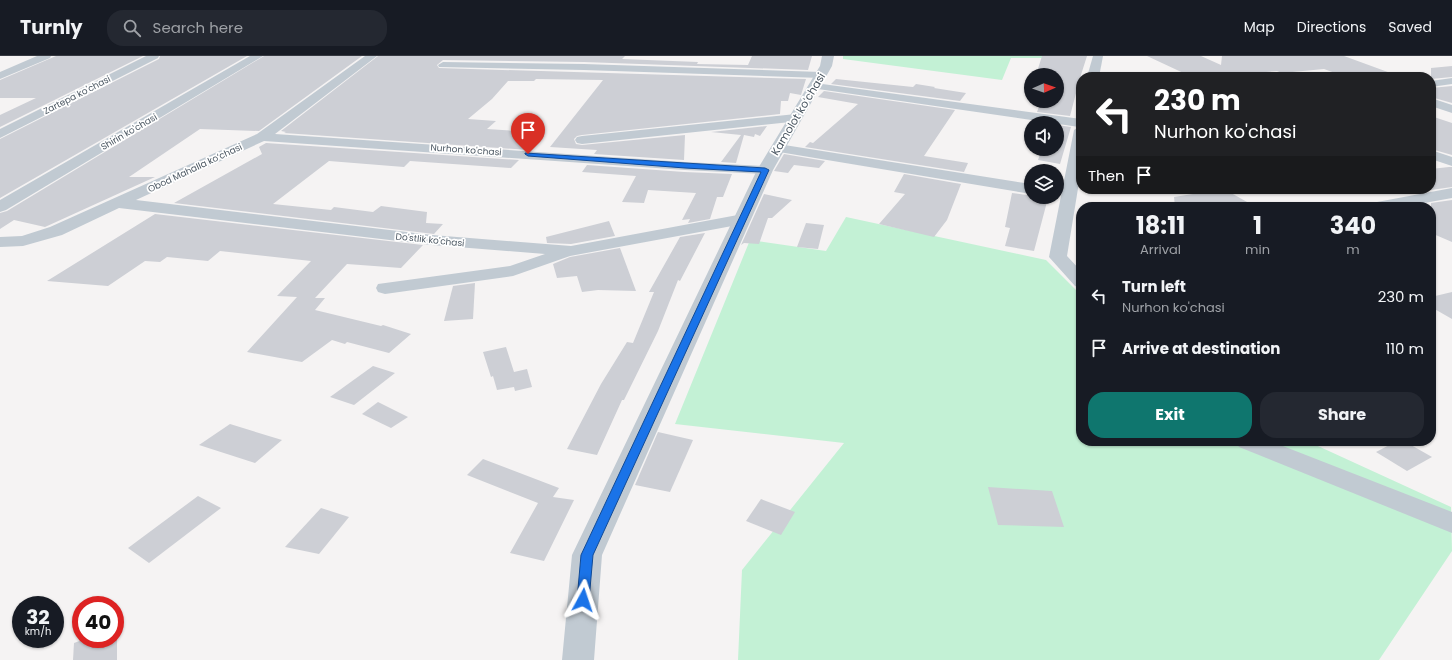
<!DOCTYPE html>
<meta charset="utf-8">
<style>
body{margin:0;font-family:Poppins,sans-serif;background:#242831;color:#f1f3f6;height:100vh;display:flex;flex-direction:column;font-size:15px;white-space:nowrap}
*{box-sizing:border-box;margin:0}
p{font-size:13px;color:#9ea1a6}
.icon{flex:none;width:22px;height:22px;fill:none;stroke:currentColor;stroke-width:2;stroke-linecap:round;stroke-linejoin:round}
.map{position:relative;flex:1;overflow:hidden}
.side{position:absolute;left:1076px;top:146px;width:360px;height:244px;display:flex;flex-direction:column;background:#171b24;border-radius:16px;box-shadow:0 1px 3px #0004}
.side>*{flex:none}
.hud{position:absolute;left:1076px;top:16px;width:360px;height:122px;border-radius:16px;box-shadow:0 1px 3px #0004;background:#202124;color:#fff;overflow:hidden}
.needle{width:26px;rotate:88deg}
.tools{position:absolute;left:1024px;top:12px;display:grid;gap:8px}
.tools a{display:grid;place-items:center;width:40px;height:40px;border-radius:50%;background:#171b24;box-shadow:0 1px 3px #0004;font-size:20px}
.speed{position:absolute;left:12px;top:540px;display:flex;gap:8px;font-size:20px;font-weight:700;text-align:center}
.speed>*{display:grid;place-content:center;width:52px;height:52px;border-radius:50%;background:#171b24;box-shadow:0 1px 3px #0004;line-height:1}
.speed small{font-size:10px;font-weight:400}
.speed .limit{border:6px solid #d22;background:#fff;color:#111}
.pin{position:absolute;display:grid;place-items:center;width:34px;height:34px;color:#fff;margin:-41px -17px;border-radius:50% 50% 50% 0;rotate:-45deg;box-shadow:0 0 4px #0007}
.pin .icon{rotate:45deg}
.me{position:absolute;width:44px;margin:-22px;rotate:5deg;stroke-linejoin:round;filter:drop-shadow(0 0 3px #0008)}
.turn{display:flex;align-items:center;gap:14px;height:84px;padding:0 12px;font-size:18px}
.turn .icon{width:52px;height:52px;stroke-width:2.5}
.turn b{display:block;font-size:28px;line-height:34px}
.then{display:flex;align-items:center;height:38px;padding:0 12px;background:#0003;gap:8px;font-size:15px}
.eta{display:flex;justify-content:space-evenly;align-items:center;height:68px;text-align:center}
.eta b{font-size:24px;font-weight:700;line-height:28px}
.primary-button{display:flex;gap:8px;margin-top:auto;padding:8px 12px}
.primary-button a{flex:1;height:46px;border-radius:16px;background:#0f766e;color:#fff;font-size:16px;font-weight:700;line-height:46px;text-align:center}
.primary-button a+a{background:#242831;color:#f1f3f6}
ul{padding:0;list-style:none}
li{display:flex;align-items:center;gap:12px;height:52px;padding:0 12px}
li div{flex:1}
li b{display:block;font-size:15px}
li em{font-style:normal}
header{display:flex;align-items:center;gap:24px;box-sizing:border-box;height:56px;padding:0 20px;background:#171b24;border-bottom:1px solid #363941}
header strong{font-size:19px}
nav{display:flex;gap:22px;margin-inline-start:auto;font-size:14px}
.search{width:280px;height:36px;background:#242831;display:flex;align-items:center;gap:10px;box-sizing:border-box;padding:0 14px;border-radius:16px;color:#9ea1a6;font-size:15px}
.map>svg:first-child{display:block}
.green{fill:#c3f1d5}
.building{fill:#cdcfd5}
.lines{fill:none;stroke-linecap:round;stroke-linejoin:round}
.minor{fill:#c1cad2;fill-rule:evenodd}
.tertiary{fill:#c1cad2;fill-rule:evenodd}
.route{fill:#1a73e8;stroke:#114b97}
.labels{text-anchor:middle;stroke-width:3.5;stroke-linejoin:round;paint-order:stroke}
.far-street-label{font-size:9px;fill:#4a5661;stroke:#fff}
.street-label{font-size:11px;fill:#4a5661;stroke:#fff}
</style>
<header>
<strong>Turnly</strong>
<div class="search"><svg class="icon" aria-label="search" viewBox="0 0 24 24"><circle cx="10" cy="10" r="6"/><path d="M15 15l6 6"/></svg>Search here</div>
<nav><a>Map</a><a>Directions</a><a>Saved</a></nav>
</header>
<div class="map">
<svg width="1452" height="604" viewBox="0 0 1452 604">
<rect width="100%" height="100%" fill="#f5f3f3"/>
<g class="green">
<polygon points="843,0 1055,0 1056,2 1011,2 1002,24 843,3"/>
<polygon points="846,161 1046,204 1081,239 1081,385 1307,385 1451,451 1452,495 1379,604 738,604 742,514 844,387 675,368 750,184 826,195"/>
</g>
<g class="building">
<polygon points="56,0 143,0 0,71 0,59 36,42 0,42 0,24"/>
<polygon points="160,0 247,0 0,142 0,83 159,3"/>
<polygon points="264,0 362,0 259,75 200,73 129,121 155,121 45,171 14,164 0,173 0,157 7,155"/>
<polygon points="378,0 625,0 622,3 698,6 697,8 748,9 752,0 812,0 808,14 584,6 443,4 437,9 439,12 806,23 801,39 790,37 788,45 781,45 780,58 582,79 577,80 574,83 576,88 582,89 685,79 684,104 594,98 597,94 550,91 603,24 536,23 534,25 508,25 492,43 468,63 496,65 487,73 544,77 529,94 284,77 286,76 281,75"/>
<polygon points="1042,0 1087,0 1080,22 1070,60 1037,56 1041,45 1057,45 1057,19 1036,19"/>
<polygon points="1147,0 1201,0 1221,9 1222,0 1344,0 1396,19 1395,21 1346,21 1324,13 1282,17 1277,15 1242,18 1248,21 1192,21"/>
<polygon points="1452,10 1452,21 1431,23 1431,12"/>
<polygon points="836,23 913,31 916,28 935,31 934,32 966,37 960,45 831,28"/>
<polygon points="1452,30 1452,47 1431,41 1431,32"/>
<polygon points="824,35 955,54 924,100 968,107 964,116 805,91 810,86 813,87 858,48 818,41"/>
<polygon points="1431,60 1452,67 1452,99 1431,93"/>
<polygon points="1057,69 1071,71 1060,108 1038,104 1042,93 1057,93"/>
<polygon points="767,70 760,80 755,78 754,81 744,79 736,107 721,106 741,79 711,76"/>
<polygon points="266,87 519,104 511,112 410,105 404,111 329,105 273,148 331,154 334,151 373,156 381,150 427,156 426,167 443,168 434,178 174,147 262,98 259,91"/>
<polygon points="784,98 825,105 819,112 794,109 788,117 774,115"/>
<polygon points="587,109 684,116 732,118 723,141 717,141 710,163 688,167 690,163 682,164 696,137 648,134 644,147 622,146 636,120 582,116"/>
<polygon points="1449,111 1452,111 1452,131 1431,134 1431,113"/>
<polygon points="904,118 961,128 947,164 934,181 879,168 905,138 894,136"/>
<polygon points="1224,133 1256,151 1175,151 1174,141"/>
<polygon points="1012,137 1048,142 1034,195 1005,190 1010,172 1005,171"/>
<polygon points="764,138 792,144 772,162 768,162 759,188 744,187 741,189"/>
<polygon points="1452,144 1452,186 1431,177 1431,147"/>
<polygon points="155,158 423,189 401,212 347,208 315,242 325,242 315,254 381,270 383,269 411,278 389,297 347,286 345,288 332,284 302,306 247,296 297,241 277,240 311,205 220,195 208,205 167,201 160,206 145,205 108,230 47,225"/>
<polygon points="609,165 615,180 571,188 547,187 546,181"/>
<polygon points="806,167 824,169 818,193 797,191"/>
<polygon points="705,177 680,225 678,224 658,275 624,344 622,344 597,399 567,393 601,328 627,286 633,287 654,236 649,236 680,181"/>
<polygon points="620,192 636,235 598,234 582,236 577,220 557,222 553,208 570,201"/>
<polygon points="475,227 473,263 444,265 453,230"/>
<polygon points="1452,236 1452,263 1431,251 1431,241"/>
<polygon points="506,291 514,316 527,313 532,331 515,335 514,331 497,334 493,320 491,321 483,296"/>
<polygon points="373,310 395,317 354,349 330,341"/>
<polygon points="378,346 408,361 391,372 362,358"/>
<polygon points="230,368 282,384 255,407 199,389"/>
<polygon points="658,376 693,384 670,436 635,429"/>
<polygon points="1397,385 1404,385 1432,401 1407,415 1376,396"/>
<polygon points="483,403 559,432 553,441 574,444 544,505 510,497 538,447 467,419"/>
<polygon points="988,431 1052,435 1064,471 998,469"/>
<polygon points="198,440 221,452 149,507 128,492"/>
<polygon points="761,443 795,456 781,479 746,465"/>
<polygon points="321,452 349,461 319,498 285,491"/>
<polygon points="85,583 117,583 117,604 73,604 74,587"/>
</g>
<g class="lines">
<g class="minor">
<polygon points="37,0 51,0 50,2 0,23 0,16"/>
<polygon points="146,0 159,0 158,2 0,82 0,73"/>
<polygon points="250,0 263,0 6,154 0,156 0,144"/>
<polygon points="365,0 377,0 275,78 685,106 765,110 770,111 772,114 770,117 765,118 685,114 264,85 136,144 432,179 571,190 743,158 749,160 751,163 749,166 743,168 570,200 513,220 385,238 378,236 376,232 378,228 510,210 545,198 432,189 119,152 62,179 23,190 0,191 0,181 22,180 50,171 257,78"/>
<polygon points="1093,0 1103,0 1099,21 1087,21"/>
<polygon points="443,6 584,8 821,16 827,19 821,22 584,14 439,11 438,9"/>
<polygon points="1452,22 1452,28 1431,31 1431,25"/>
<polygon points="815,27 1081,63 1081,114 1067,200 1081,215 1081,232 1075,230 1049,201 1074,74 1079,71 811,32 809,30 811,28"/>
<polygon points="1431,42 1452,49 1452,57 1431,50"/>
<polygon points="796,58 800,59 802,62 800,65 582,88 577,87 575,84 577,81 582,80"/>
<polygon points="778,88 1031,128 1031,138 773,95 771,92 773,89"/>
<polygon points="1431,94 1452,101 1452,110 1431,103"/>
<polygon points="1452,132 1452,142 1402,151 1369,151 1371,148 1377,146"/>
<polygon points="1235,385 1270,385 1452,456 1452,477 1239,391"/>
</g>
<polygon class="tertiary" points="822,0 834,0 832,10 773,114 602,499 594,604 562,604 572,499 757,114 820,10"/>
</g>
<polygon class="route" points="525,97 765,112 769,114 593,499 589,544 587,548 583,549 578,548 577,544 581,499 761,116 685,112 528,100 525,98"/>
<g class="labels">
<g class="far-street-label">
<text transform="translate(77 39) rotate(-27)" y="3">Zartepa ko'chasi</text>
<text transform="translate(129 76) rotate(-30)" y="3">Shirin ko'chasi</text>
<text transform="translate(466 94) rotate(4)" y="3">Nurhon ko'chasi</text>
<text transform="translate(195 112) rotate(-25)" y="3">Obod Mahalla ko‘chasi</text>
<text transform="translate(430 184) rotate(6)" y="3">Do'stlik ko'chasi</text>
</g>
<g class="street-label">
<text transform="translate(798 58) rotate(-59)" y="4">Kamolot koʻchasi</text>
</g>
</g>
</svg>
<div class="tools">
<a><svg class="needle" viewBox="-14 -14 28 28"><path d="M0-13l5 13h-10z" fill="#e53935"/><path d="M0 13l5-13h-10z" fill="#9ea1a6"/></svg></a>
<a><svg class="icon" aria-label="sound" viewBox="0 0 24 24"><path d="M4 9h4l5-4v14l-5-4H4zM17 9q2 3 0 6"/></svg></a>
<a><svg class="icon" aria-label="layers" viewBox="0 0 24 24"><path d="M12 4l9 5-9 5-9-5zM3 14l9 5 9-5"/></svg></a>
</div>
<div class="speed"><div>32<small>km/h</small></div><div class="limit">40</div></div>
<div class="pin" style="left:528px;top:98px;background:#d93025"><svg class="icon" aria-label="arrive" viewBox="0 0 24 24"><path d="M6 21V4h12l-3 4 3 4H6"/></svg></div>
<svg class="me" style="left:583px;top:544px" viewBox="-20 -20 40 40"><path d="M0-17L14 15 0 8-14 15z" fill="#1a73e8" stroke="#fff" stroke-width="4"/></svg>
<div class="hud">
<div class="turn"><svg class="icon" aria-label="left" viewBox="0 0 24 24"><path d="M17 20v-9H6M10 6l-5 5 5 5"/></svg><div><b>230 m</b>Nurhon ko'chasi</div></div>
<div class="then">Then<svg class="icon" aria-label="arrive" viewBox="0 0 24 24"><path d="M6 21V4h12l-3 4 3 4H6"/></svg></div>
</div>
<section class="side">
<div class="eta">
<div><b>18:11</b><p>Arrival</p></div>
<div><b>1</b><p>min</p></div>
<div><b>340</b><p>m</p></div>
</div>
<ul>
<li><svg class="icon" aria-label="left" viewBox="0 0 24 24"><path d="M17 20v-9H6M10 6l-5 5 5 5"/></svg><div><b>Turn left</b><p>Nurhon ko'chasi</p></div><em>230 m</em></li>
<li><svg class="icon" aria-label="arrive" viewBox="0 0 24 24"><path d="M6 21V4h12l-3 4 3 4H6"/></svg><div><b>Arrive at destination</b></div><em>110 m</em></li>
</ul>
<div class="primary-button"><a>Exit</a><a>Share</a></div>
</section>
</div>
